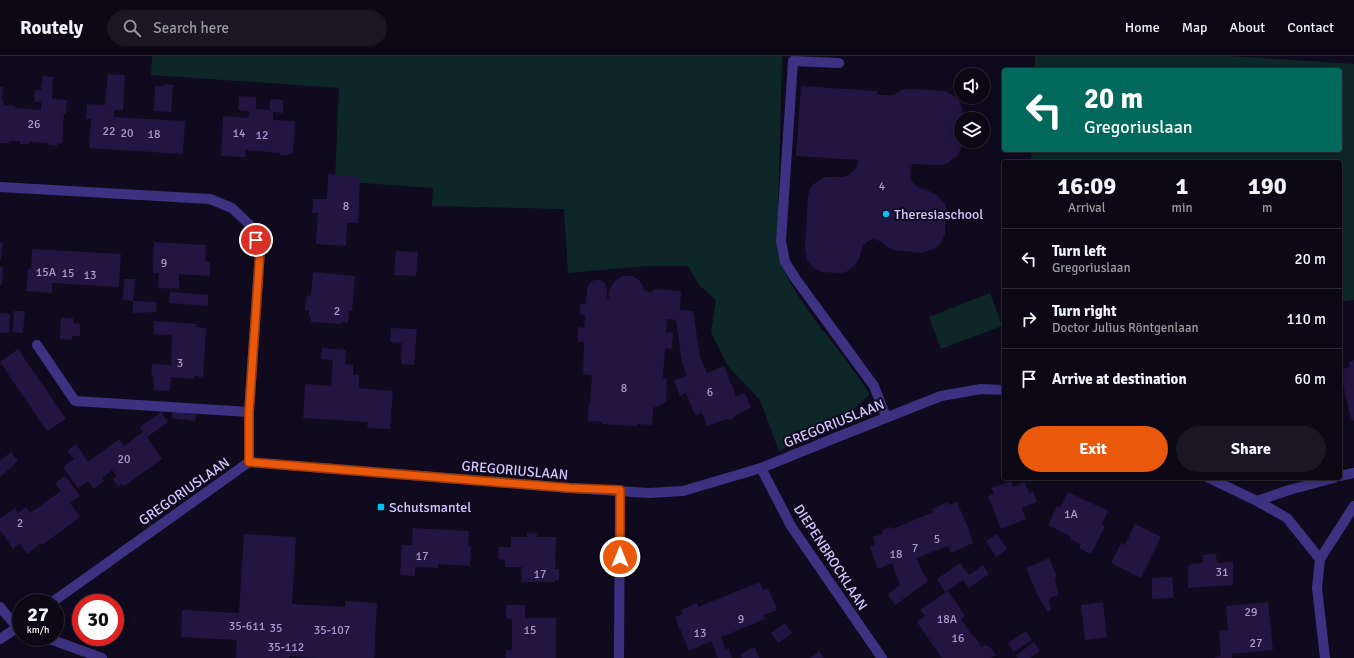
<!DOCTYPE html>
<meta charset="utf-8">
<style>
body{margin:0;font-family:Signika,sans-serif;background:#1a1623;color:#f1f3f6;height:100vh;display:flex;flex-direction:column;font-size:15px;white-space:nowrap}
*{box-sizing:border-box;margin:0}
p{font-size:13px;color:#9a9aa1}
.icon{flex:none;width:22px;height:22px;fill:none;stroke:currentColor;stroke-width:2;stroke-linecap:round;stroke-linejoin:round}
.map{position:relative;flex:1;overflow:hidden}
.side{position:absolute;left:1002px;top:104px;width:340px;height:320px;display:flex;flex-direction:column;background:#0c0816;border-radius:4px;box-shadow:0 2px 6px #0003,0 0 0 1px #2c2935}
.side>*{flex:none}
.guide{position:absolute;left:1002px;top:12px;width:340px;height:84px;border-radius:4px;box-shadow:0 2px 6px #0003,0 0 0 1px #2c2935;background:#00695c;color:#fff;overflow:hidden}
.buttons{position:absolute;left:954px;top:12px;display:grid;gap:8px}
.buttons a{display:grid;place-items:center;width:36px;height:36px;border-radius:50%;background:#0c0816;box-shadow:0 2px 6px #0003,0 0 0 1px #2c2935;font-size:20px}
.speed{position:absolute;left:12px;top:538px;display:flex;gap:8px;font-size:20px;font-weight:700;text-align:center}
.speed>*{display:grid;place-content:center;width:52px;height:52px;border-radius:50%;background:#0c0816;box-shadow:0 2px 6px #0003,0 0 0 1px #2c2935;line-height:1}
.speed small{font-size:10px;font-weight:400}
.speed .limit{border:6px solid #d22;background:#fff;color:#111}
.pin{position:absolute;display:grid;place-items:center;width:34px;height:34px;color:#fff;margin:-17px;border:2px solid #fff;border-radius:50%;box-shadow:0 1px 4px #0007}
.me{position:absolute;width:44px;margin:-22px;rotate:0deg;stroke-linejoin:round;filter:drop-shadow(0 0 3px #0008)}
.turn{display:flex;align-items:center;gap:14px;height:84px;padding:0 16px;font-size:18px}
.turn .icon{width:52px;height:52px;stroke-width:2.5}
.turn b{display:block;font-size:28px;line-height:34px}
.eta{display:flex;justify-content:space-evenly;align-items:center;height:68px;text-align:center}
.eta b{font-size:24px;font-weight:800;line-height:28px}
.primary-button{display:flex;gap:8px;margin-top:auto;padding:8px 16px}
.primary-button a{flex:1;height:46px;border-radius:24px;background:#ea580c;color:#fff;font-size:16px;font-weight:800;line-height:46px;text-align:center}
.primary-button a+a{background:#1a1623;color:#f1f3f6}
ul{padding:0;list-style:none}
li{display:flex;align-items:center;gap:12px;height:60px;padding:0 16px;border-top:1px solid #2c2935}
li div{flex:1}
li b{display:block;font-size:15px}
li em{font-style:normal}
header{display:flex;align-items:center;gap:24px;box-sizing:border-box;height:56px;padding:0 20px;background:#0c0816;border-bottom:1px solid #2c2935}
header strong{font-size:19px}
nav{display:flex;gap:22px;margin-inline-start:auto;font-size:14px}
.search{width:280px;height:36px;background:#1a1623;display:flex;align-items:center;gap:10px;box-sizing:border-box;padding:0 14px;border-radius:22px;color:#9a9aa1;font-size:15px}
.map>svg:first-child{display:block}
.green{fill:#0d2729}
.building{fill:#221541}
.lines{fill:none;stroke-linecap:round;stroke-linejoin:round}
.lane{stroke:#3c3281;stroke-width:10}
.street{stroke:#3c3281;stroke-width:10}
.route-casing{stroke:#983908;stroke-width:10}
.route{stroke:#ea580c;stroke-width:7}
.poi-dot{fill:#00c3f3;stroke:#100a1e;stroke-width:1.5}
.labels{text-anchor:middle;stroke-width:4;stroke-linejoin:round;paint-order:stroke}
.number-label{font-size:12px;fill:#a79bd0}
.poi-label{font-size:14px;fill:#d3c8ff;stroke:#100a1e;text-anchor:start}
.street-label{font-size:14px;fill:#d3c8ff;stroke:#100a1e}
</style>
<header>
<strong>Routely</strong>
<div class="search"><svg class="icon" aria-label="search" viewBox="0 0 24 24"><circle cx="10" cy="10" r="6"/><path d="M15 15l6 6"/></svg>Search here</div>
<nav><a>Home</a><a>Map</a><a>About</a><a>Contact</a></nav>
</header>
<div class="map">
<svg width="1354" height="602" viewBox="0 0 1354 602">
<rect width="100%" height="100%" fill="#100a1e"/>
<g class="green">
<path d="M 152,0 L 782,0 L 777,194 C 786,230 817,266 839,295 C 850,309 860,323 870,338 L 843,363 L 779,395 L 760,344 L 728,310 L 711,276 L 716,244 L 699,229 L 688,210 L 646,210 L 568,217 L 564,153 L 432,150 L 433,132 L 335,125 L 339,32 L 151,19 Z"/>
<polygon points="1035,0 1230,0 1354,8 1354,244 1340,246 1340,106 1031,106 1032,94 1340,94 1340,14 1035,14"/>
<polygon points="990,237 1002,270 941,293 929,261"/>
</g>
<g class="building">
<polygon points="108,18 125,19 123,54 114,54 114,61 185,65 183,98 89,92 91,63 86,63 87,48 105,49"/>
<polygon points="43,20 53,21 52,43 67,44 66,58 64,58 62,88 57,87 57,90 48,89 48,87 29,86 29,88 20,88 20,85 9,85 9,87 0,87 0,31 3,31 2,43 4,49 15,50 15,52 41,54 41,46 34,46 35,34 41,34"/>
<polygon points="164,28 173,29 171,56 154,55 155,30 164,30"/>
<polygon points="801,30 877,35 877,39 893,39 902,34 913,33 945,35 955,40 960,46 962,52 963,60 963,63 961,63 962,85 960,95 957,100 948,107 940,109 913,108 910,113 911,124 914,128 920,133 927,134 937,139 945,148 946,155 945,178 941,187 936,192 922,197 894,194 888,192 882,186 874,183 868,185 863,189 859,203 855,209 846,216 840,217 822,216 815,213 810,208 807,204 805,192 808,140 810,133 815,127 825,121 842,121 849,119 857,111 859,104 796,100"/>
<polygon points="239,40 256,41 256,53 270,54 270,43 283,44 283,57 273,56 273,64 295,65 293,97 289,97 289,99 280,99 280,97 245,94 245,101 221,100 223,60 248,62 249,55 238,54"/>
<polygon points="328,118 360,121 358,167 347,167 346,190 316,188 318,157 312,157 313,143 327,143"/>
<polygon points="0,186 3,186 1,204 0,204"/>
<polygon points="154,186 206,189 205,205 210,206 210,220 179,218 179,233 158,232 159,217 153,217"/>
<polygon points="32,193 121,198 119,231 52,227 52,237 26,235 28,213 31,213"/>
<polygon points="396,195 418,196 416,220 394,219"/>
<polygon points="0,211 3,211 2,229 0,229"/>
<polygon points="313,216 355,220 352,255 349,255 348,267 341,266 341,268 311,266 311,261 309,261 309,254 305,254 307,239 311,240"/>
<polygon points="624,220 632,220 639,224 643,230 644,235 653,236 653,233 681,235 680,254 693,255 700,300 707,317 724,310 736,340 745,337 751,352 736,359 734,362 730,364 726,363 707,370 702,357 695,359 686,337 680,340 674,325 687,319 682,307 676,264 667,263 666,276 673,277 672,293 665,292 663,322 667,322 666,346 653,352 652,369 637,368 637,370 634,370 602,368 602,366 588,365 589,348 590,348 592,319 583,318 584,286 578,286 578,271 584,272 585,259 580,258 580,248 586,248 587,234 589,228 594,224 601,224 606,229 607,235 607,242 609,242 609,236 612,229 617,223"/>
<polygon points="124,223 135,223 133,245 157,246 156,256 133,257 133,245 123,244"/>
<polygon points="170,236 208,239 208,250 169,247"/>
<polygon points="14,255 25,255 23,277 13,276"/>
<polygon points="0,257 10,258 9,277 0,277"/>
<polygon points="61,262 73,262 73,267 80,268 80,280 72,280 72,284 60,283"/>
<polygon points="154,265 197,268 196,271 206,272 203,321 194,320 194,323 171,321 170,335 153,334 154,320 151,320 152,308 171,309 172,279 153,278"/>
<polygon points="391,272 417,273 414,309 401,308 402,287 390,286"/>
<polygon points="322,292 346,294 345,308 353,309 353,319 359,319 359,332 393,335 390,373 367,372 368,366 303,362 305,328 331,330 333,304 321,303"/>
<polygon points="18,293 66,363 47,375 0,306"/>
<polygon points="1354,304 1354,365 1351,363 1340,315 1340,314 1350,311 1349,306"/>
<polygon points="173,353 196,356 195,365 172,362"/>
<polygon points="161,356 168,366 147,381 162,403 124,430 122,428 118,431 113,423 117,420 112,414 102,422 104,425 94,433 88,425 78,432 63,411 74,403 67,395 76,388 88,406 119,383 124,390 143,376 140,371"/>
<polygon points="11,396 18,405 0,421 0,405"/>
<polygon points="65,420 80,440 70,447 80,461 42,489 41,487 27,498 20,488 13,493 0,474 0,462 15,452 18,457 26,451 30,457 61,435 55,427"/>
<polygon points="1011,425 1013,431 1025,426 1029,437 1033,436 1037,446 1022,452 1026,463 1001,473 988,440 994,438 991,432"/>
<polygon points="1068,436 1108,455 1102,468 1105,470 1091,498 1079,492 1081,488 1070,483 1071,481 1048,469 1057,450 1060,452"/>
<polygon points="948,446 949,449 957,446 969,474 973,487 951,497 948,490 916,502 922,515 928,525 895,549 888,538 900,529 892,507 878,513 870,491 875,488 873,481 882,478 883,474 890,471 893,473 933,456 932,453"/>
<polygon points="1135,468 1161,481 1141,522 1111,507 1121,487 1125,489"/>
<polygon points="413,472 469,475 468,490 471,490 470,510 438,508 438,512 415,511 415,520 400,519 402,489 412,489"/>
<polygon points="527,477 537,478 537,481 556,481 555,513 559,513 559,524 555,524 555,526 521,526 522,511 505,511 505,504 498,503 499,491 511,491 511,481 527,481"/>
<polygon points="244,478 296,481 292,548 345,551 345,545 377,547 374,602 317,602 289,600 289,602 236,602 237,584 181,581 182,554 239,557"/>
<polygon points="997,478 1007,493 996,501 986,485"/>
<polygon points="1216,498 1217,507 1233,506 1233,529 1188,532 1188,511 1191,508 1203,507 1203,499"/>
<polygon points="1049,502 1057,521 1055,522 1058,539 1049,542 1051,553 1048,556 1038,540 1026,512"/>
<polygon points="960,507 969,519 983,509 989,518 969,532 963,524 945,536 937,523"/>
<polygon points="1172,521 1174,542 1152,543 1152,522"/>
<polygon points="760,526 763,534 768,532 777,554 764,559 765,563 721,581 726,594 729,592 732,602 718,602 711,585 689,595 675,561 683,558 681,554 697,547 698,551"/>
<polygon points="948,535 965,560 961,563 973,581 974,580 982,591 985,589 990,591 996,599 991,602 942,602 917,566 925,560 920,554"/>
<polygon points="1103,546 1107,581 1085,584 1081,549"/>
<polygon points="1268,546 1273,594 1232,598 1232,602 1213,602 1221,600 1219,575 1228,574 1226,550"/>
<polygon points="506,549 525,549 525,562 556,562 556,602 506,602 506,594 512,594 512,563 506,562"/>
<polygon points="785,567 792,577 778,587 771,577"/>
<polygon points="1026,575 1032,584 1014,596 1008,587"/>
<polygon points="1034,586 1040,595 1030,602 1018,602 1016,599"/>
<polygon points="755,591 759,602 742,602 740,598"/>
<polygon points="819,595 824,602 810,602"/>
</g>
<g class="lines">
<g class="lane">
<polyline points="839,7 793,5 781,185 785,206 795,222 874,330 886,361"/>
<polyline points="44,581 102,602"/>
</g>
<g class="street">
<polyline points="0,131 210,143 232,152 253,172 260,195 249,356 249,406"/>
<polyline points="37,289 75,345 249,356"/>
<polyline points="761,412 791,470 882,602"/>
<polyline points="1340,420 1354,417"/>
<polyline points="1209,422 1257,445 1287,462 1320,503"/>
<polyline points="1257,445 1289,434 1334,422"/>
<polyline points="51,547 249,406 570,432 649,437 683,435 761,412 835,382 941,340 981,333 1004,334"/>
<polyline points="0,551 17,571"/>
<polyline points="0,583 21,569"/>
<polyline points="619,602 620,434"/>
<polyline points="1325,602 1317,532 1320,503 1354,450"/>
</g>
</g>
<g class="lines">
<defs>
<polyline id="route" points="256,184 260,195 249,356 249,406 570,432 620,434 620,501"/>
</defs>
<use href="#route" class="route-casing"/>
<use href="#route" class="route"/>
</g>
<g class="poi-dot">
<circle cx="886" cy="158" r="4"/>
<rect x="377" y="447" width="8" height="8" rx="2"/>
</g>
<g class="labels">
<g class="number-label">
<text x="34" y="72">26</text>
<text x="109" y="79">22</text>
<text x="127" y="81">20</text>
<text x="239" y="81">14</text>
<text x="154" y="82">18</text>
<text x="262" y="83">12</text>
<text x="882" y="134">4</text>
<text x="346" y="154">8</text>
<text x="164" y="211">9</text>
<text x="46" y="220">15A</text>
<text x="68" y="221">15</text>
<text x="90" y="223">13</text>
<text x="337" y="259">2</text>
<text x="180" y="311">3</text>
<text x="624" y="336">8</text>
<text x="710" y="340">6</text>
<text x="124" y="407">20</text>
<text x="1071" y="462">1A</text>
<text x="20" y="471">2</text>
<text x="937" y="487">5</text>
<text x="915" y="496">7</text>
<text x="896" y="502">18</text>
<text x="422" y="504">17</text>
<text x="1222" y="520">31</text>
<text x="540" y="522">17</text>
<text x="1251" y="560">29</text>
<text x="741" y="567">9</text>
<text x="947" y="567">18A</text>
<text x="247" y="574">35-611</text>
<text x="276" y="576">35</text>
<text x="332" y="578">35-107</text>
<text x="530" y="578">15</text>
<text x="700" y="581">13</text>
<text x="958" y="586">16</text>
<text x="1256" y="591">27</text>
<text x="286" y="595">35-112</text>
</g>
<g class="poi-label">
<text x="894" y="163">Theresiaschool</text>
<text x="389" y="456">Schutsmantel</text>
</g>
<g class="street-label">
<text transform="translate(834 367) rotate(-22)" y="5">GREGORIUSLAAN</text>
<text transform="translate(515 414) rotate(5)" y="5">GREGORIUSLAAN</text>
<text transform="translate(184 435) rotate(-35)" y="5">GREGORIUSLAAN</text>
<text transform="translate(831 501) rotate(57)" y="5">DIEPENBROCKLAAN</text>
</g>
</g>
</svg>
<div class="buttons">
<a><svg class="icon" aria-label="sound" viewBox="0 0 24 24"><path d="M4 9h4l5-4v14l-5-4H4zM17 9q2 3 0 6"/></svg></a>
<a><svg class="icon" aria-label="layers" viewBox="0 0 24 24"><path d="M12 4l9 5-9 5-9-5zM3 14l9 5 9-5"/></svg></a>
</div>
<div class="speed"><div>27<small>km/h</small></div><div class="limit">30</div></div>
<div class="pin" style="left:256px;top:184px;background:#d93025"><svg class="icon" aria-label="arrive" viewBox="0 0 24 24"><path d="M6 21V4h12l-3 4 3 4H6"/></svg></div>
<svg class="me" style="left:620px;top:501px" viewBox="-20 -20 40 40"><circle r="17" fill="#ea580c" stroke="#fff" stroke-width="3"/><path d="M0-11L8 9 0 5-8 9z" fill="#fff"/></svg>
<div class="guide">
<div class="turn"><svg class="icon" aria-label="left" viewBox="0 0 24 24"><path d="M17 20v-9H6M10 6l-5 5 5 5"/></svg><div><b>20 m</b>Gregoriuslaan</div></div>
</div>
<section class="side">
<div class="eta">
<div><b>16:09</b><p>Arrival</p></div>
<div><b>1</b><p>min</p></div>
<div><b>190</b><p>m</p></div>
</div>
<ul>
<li><svg class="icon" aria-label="left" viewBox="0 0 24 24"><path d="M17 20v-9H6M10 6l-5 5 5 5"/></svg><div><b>Turn left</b><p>Gregoriuslaan</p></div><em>20 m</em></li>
<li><svg class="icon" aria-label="right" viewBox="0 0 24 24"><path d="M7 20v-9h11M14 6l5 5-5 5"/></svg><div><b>Turn right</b><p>Doctor Julius Röntgenlaan</p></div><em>110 m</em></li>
<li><svg class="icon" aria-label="arrive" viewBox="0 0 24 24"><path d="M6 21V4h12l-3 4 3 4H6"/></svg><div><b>Arrive at destination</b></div><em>60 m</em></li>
</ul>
<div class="primary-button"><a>Exit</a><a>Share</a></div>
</section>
</div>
